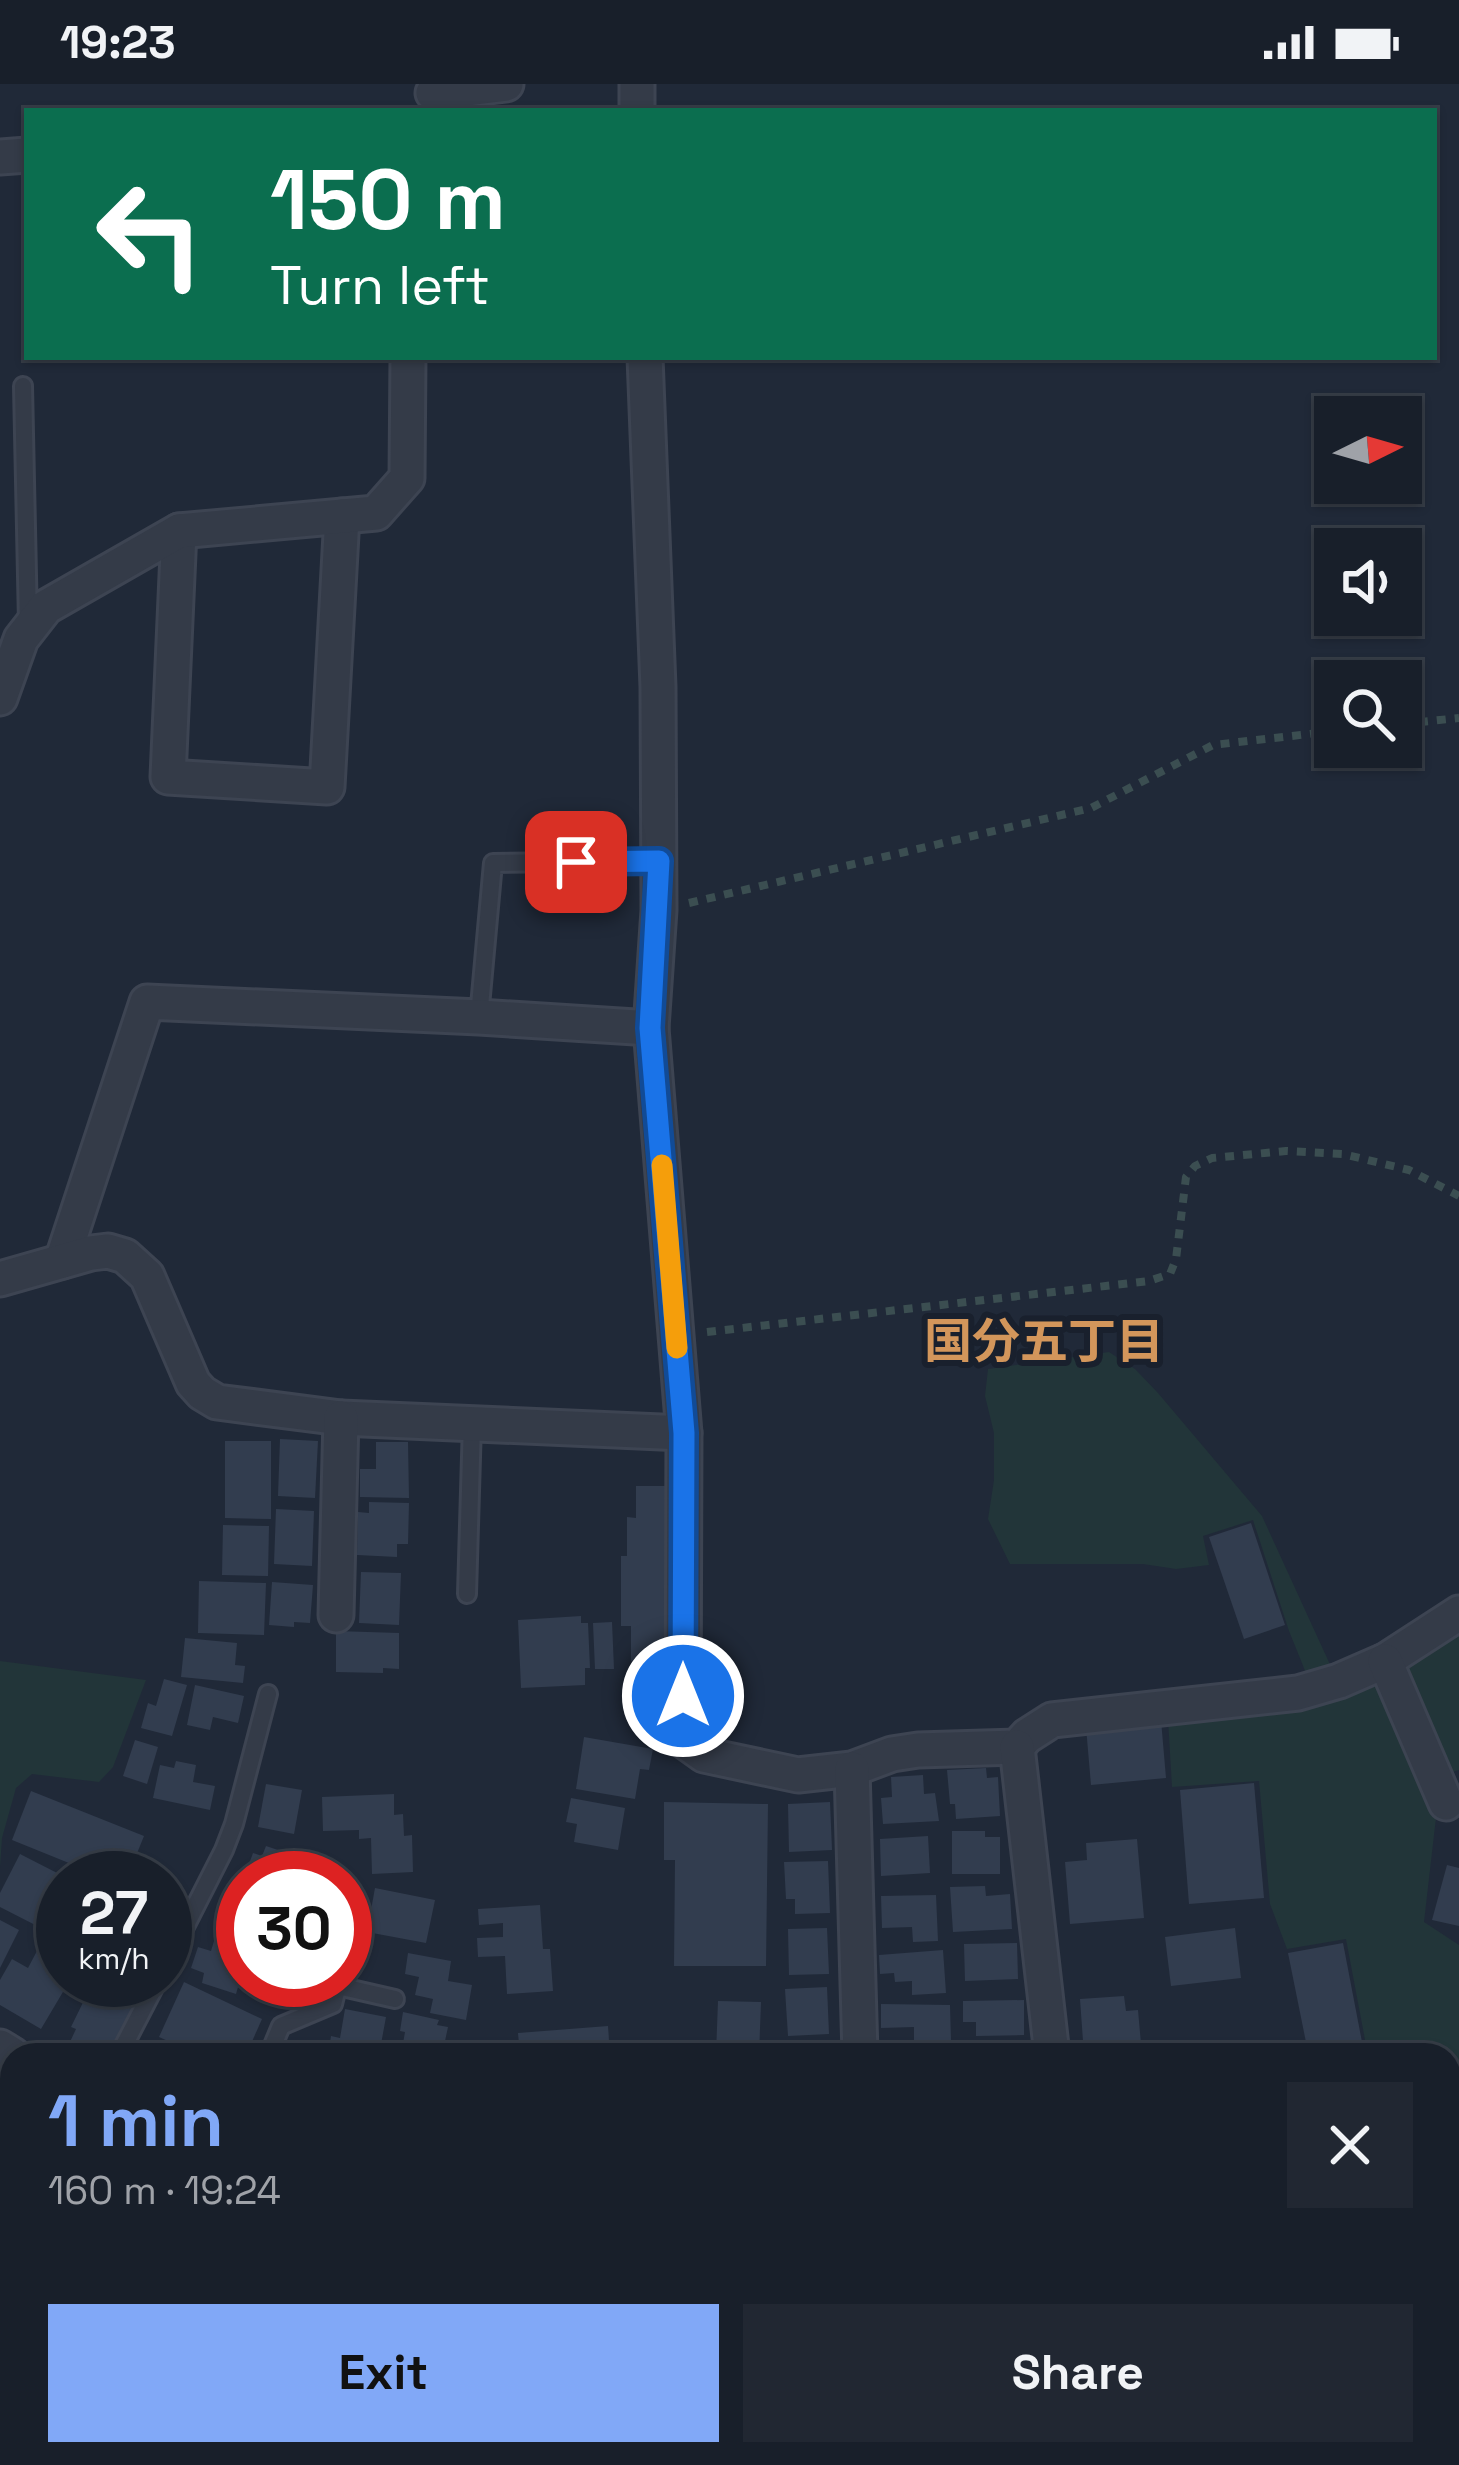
<!DOCTYPE html>
<meta charset="utf-8">
<style>
body{margin:0;font-family:"Space Grotesk","Noto Sans JP",sans-serif;background:#212732;color:#f1f3f6;height:100vh;display:flex;flex-direction:column;font-size:45px;white-space:nowrap}
*{box-sizing:border-box;margin:0}
p{font-size:39px;color:#9fa2a8}
.icon{flex:none;width:66px;height:66px;fill:none;stroke:currentColor;stroke-width:2;stroke-linecap:round;stroke-linejoin:round}
.map{position:relative;flex:1;overflow:hidden}
.details{position:absolute;left:0px;top:1959px;width:1461px;height:423px;display:flex;flex-direction:column;background:#181f2a;border-radius:36px 36px 0 0;box-shadow:0 3px 9px #0004,0 0 0 3px #363d47}
.details>*{flex:none}
.top-card{position:absolute;left:24px;top:24px;width:1413px;height:252px;border-radius:0px;box-shadow:0 3px 9px #0004,0 0 0 3px #363d47;background:#0b6e4f;color:#fff;overflow:hidden}
.needle{width:78px;rotate:85deg}
.tools{position:absolute;left:1314px;top:312px;display:grid;gap:24px}
.tools a{display:grid;place-items:center;width:108px;height:108px;border-radius:0px;background:#181f2a;box-shadow:0 3px 9px #0004,0 0 0 3px #363d47;font-size:60px}
.speed{position:absolute;left:36px;top:1767px;display:flex;gap:24px;font-size:60px;font-weight:700;text-align:center}
.speed>*{display:grid;place-content:center;width:156px;height:156px;border-radius:50%;background:#181f2a;box-shadow:0 3px 9px #0004,0 0 0 3px #363d47;line-height:1}
.speed small{font-size:30px;font-weight:400}
.speed .limit{border:18px solid #d22;background:#fff;color:#111}
.pin{position:absolute;display:grid;place-items:center;width:102px;height:102px;color:#fff;margin:-51px;border-radius:24px;box-shadow:0 6px 18px #0006}
.me{position:absolute;width:132px;margin:-66px;rotate:0deg;stroke-linejoin:round;filter:drop-shadow(0 0 9px #0008)}
.turn{display:flex;align-items:center;gap:42px;height:252px;padding:0 48px;font-size:54px}
.turn .icon{width:156px;height:156px;stroke-width:2.5}
.turn b{display:block;font-size:84px;line-height:102px}
.round{display:grid;place-items:center;flex:none;width:126px;height:126px;border-radius:0px;background:#212732}
.headline{display:flex;align-items:center;justify-content:space-between;height:204px;padding:0 48px}
h1{font-size:72px;font-weight:700;line-height:90px;color:#81a8f7}
.action{display:flex;gap:24px;margin-top:auto;padding:24px 48px}
.action a{flex:1;height:138px;border-radius:0px;background:#81a8f7;color:#111;font-size:48px;font-weight:700;line-height:138px;text-align:center}
.action a+a{background:#212732;color:#f1f3f6}
.status{display:flex;justify-content:space-between;align-items:center;height:84px;padding:0 60px;background:#181f2a;direction:ltr}
.status svg{height:33px;fill:currentColor}
.map>svg:first-child{display:block}
.green{fill:#223539}
.building{fill:#323d4f}
.lines{fill:none;stroke-linecap:round;stroke-linejoin:round}
.lane-casing{stroke:#3d4452;stroke-width:22}
.street-casing{stroke:#3d4452;stroke-width:39}
.secondary-casing{stroke:#3d4452;stroke-width:54}
.highway-casing{stroke:#3e4653;stroke-width:66}
.path{stroke:#3b4e51;stroke-width:8;stroke-dasharray:9 9;stroke-linecap:butt}
.lane{stroke:#343b48;stroke-width:16}
.street{stroke:#343b48;stroke-width:33}
.secondary{stroke:#424a5b;stroke-width:48}
.highway{stroke:#6e6451;stroke-width:60}
.route-casing{stroke:#114b97;stroke-width:30}
.route{stroke:#1a73e8;stroke-width:21}
.slow{stroke:#f59e0b;stroke-width:21}
.labels{text-anchor:middle;stroke-width:12;stroke-linejoin:round;paint-order:stroke}
.neighbourhood-label{font-size:48px;font-weight:bold;fill:#d3965b;stroke:#19202d}
</style>
<div class="status"><b>19:23</b><svg viewBox="0 0 49 12"><path d="M0 12V9h3v3zM5 12V6h3v6zM10 12V3h3v9zM15 12V0h3v12zM26 1h20v11H26zM47 4h2v5h-2z"/></svg></div>
<div class="map">
<svg width="1459" height="2381" viewBox="0 0 1459 2381">
<rect width="100%" height="100%" fill="#202938"/>
<g class="green">
<polygon points="1109,1268 1135,1285 1158,1309 1262,1432 1333,1587 1308,1594 1289,1547 1253,1436 1203,1452 1209,1481 1176,1485 1143,1480 1010,1480 988,1435 994,1396 994,1349 985,1312 988,1285"/>
<polygon points="1459,1541 1459,1686 1446,1690 1398,1582"/>
<polygon points="0,1577 146,1596 113,1683 99,1698 32,1690 16,1704 2,1754 0,1784"/>
<polygon points="1378,1588 1437,1725 1424,1838 1459,1861 1459,2048 1449,2048 1449,1971 1324,1971 1366,1961 1346,1855 1287,1865 1270,1820 1259,1697 1172,1703 1168,1635"/>
</g>
<g class="building">
<polygon points="280,1355 318,1357 315,1414 278,1412"/>
<polygon points="225,1357 271,1357 271,1435 225,1434"/>
<polygon points="376,1358 408,1358 409,1414 360,1413 360,1385 376,1385"/>
<polygon points="636,1402 670,1402 670,1577 631,1577 631,1542 621,1542 621,1472 627,1472 627,1433 636,1434"/>
<polygon points="369,1418 409,1419 408,1460 397,1460 397,1473 357,1471 358,1428 369,1429"/>
<polygon points="276,1425 314,1427 312,1482 274,1480"/>
<polygon points="1251,1439 1285,1541 1244,1555 1209,1453"/>
<polygon points="223,1441 269,1442 268,1492 222,1491"/>
<polygon points="361,1488 401,1489 399,1541 359,1539"/>
<polygon points="199,1497 266,1499 264,1551 198,1549"/>
<polygon points="272,1498 313,1501 310,1539 294,1538 294,1543 269,1541"/>
<polygon points="581,1532 581,1539 588,1539 590,1584 585,1584 585,1601 521,1604 518,1536"/>
<polygon points="612,1538 614,1585 595,1585 593,1539"/>
<polygon points="336,1547 399,1549 399,1585 383,1584 383,1589 336,1588"/>
<polygon points="185,1554 237,1559 235,1581 245,1582 243,1599 181,1593"/>
<polygon points="164,1595 187,1601 172,1652 141,1644 148,1619 156,1622"/>
<polygon points="195,1601 244,1612 238,1639 213,1633 210,1646 187,1641"/>
<polygon points="1161,1636 1166,1694 1091,1701 1086,1643"/>
<polygon points="584,1653 653,1665 649,1686 640,1685 635,1715 576,1705"/>
<polygon points="135,1656 158,1663 147,1700 123,1692"/>
<polygon points="176,1677 196,1681 193,1698 215,1702 210,1726 153,1714 160,1681 174,1684"/>
<polygon points="986,1684 987,1694 998,1693 1000,1732 956,1735 955,1720 950,1720 947,1686"/>
<polygon points="923,1691 924,1710 935,1709 939,1737 883,1740 881,1714 892,1713 891,1693"/>
<polygon points="1254,1699 1264,1814 1189,1820 1180,1706"/>
<polygon points="266,1700 302,1706 294,1750 258,1743"/>
<polygon points="31,1707 144,1752 127,1794 106,1794 12,1756"/>
<polygon points="394,1710 394,1731 403,1730 404,1752 412,1751 413,1788 372,1790 371,1754 359,1755 359,1746 323,1747 322,1713"/>
<polygon points="571,1714 625,1724 618,1766 574,1758 577,1740 566,1738"/>
<polygon points="664,1718 768,1720 766,1882 674,1882 675,1776 664,1776"/>
<polygon points="830,1718 832,1766 789,1768 788,1720"/>
<polygon points="952,1747 985,1747 985,1753 1000,1753 1000,1790 952,1790"/>
<polygon points="928,1752 930,1789 881,1792 880,1755"/>
<polygon points="1137,1755 1144,1834 1070,1840 1065,1778 1087,1776 1086,1759"/>
<polygon points="266,1762 290,1770 281,1794 244,1794 253,1769 262,1772"/>
<polygon points="20,1770 63,1792 63,1809 45,1846 0,1823 0,1809"/>
<polygon points="828,1777 830,1829 795,1830 795,1815 786,1815 784,1778"/>
<polygon points="296,1778 341,1782 339,1794 295,1794"/>
<polygon points="1447,1781 1459,1784 1459,1842 1432,1836"/>
<polygon points="985,1802 986,1812 1010,1810 1012,1845 953,1848 950,1803"/>
<polygon points="375,1804 435,1816 426,1859 367,1848"/>
<polygon points="936,1811 938,1857 913,1858 912,1843 882,1844 881,1812"/>
<polygon points="540,1821 543,1865 550,1865 553,1907 507,1910 505,1872 478,1873 477,1854 503,1853 503,1839 479,1841 478,1825"/>
<polygon points="0,1836 19,1846 0,1884"/>
<polygon points="218,1844 243,1852 236,1875 243,1877 243,1886 236,1910 202,1899 204,1889 191,1884 198,1863 211,1867"/>
<polygon points="827,1844 829,1890 789,1891 788,1845"/>
<polygon points="1235,1844 1241,1894 1171,1902 1165,1853"/>
<polygon points="1017,1859 1018,1895 965,1897 964,1860"/>
<polygon points="1343,1859 1362,1958 1308,1968 1288,1869"/>
<polygon points="38,1865 63,1880 63,1896 70,1896 41,1945 0,1921 0,1896 12,1875 28,1884"/>
<polygon points="943,1866 946,1909 912,1911 912,1897 895,1898 894,1889 880,1890 879,1871"/>
<polygon points="408,1869 451,1877 448,1897 472,1901 466,1936 430,1929 433,1915 415,1911 419,1893 405,1890"/>
<polygon points="94,1896 107,1896 142,1913 114,1971 92,1971 69,1960 76,1945 71,1943"/>
<polygon points="184,1898 262,1935 246,1971 199,1971 159,1953"/>
<polygon points="827,1903 829,1950 788,1952 785,1905"/>
<polygon points="1124,1912 1126,1927 1138,1926 1142,1971 1084,1971 1080,1915"/>
<polygon points="1024,1916 1024,1951 976,1952 976,1938 963,1938 963,1917"/>
<polygon points="718,1917 761,1918 759,1971 716,1971"/>
<polygon points="881,1920 950,1921 951,1957 914,1958 914,1943 881,1944"/>
<polygon points="345,1925 386,1933 379,1971 328,1971 331,1952 340,1954"/>
<polygon points="403,1928 439,1936 437,1941 448,1943 442,1971 401,1971 405,1948 400,1947"/>
<polygon points="608,1942 610,1971 520,1971 518,1949"/>
<polygon points="822,1957 824,1971 782,1971 781,1962"/>
<polygon points="1002,1958 1002,1971 972,1971 972,1959"/>
<polygon points="0,2001 12,2009 12,2032 0,2050"/>
<polygon points="1459,2156 1459,2233 1449,2236 1449,2159"/>
<polygon points="0,2158 12,2159 12,2208 0,2206"/>
<polygon points="0,2324 12,2325 12,2370 32,2370 31,2381 0,2381"/>
<polygon points="95,2370 142,2370 141,2377 129,2375 128,2381 93,2381"/>
<polygon points="456,2370 504,2370 508,2381 426,2381"/>
</g>
<g class="lines">
<defs>
<g id="lane">
<polyline points="23,302 28,539"/>
<polyline points="479,933 493,779 659,777"/>
<polyline points="467,1510 472,1339"/>
<polyline points="345,1874 347,1866"/>
<polyline points="165,1882 224,1766 234,1740 268,1610"/>
<polyline points="338,1902 395,1915"/>
<polyline points="119,1971 158,1896"/>
<polyline points="269,1971 281,1942 333,1920 339,1896"/>
</g>
<g id="street">
<polyline points="637,0 637,27"/>
<polyline points="433,9 506,0"/>
<polyline points="0,73 27,71"/>
<polyline points="645,273 658,603 659,826 651,944 684,1349 683,1656 704,1671 798,1691 852,1685 892,1670 918,1666 1017,1663 1027,1652 1052,1636 1298,1609 1339,1597 1385,1577 1459,1529"/>
<polyline points="179,447 168,693 327,703 342,432"/>
<polyline points="0,614 21,555 46,523 179,447 376,429 407,394 408,273"/>
<polyline points="62,1177 147,918 479,933 651,944"/>
<polyline points="0,1195 91,1169 108,1167 125,1172 147,1192 193,1299 202,1309 217,1318 341,1334 684,1349"/>
<polyline points="336,1531 341,1334"/>
<polyline points="1385,1577 1446,1719"/>
<polyline points="1017,1663 1052,1971"/>
<polyline points="852,1685 860,1971"/>
<polyline points="0,1963 13,1971"/>
<polyline points="54,2381 55,2370"/>
</g>
<g id="secondary">
<polyline points="1449,2300 1459,2297"/>
<polyline points="881,2381 936,2370"/>
</g>
<polyline id="highway" points="1442,2381 1459,2377"/>
</defs>
<use href="#lane" class="lane-casing"/>
<use href="#street" class="street-casing"/>
<use href="#secondary" class="secondary-casing"/>
<use href="#highway" class="highway-casing"/>
<g class="path">
<polyline points="1401,640 1459,634"/>
<polyline points="689,819 1091,724 1213,661 1335,647"/>
<polyline points="707,1248 1149,1197 1170,1190 1176,1175 1186,1093 1195,1082 1212,1074 1286,1067 1343,1070 1409,1086 1459,1112"/>
<polyline points="1044,2381 1101,2370"/>
</g>
<use href="#lane" class="lane"/>
<use href="#street" class="street"/>
<use href="#secondary" class="secondary"/>
<use href="#highway" class="highway"/>
</g>
<g class="lines">
<defs>
<polyline id="route" points="576,778 659,777 650,944 684,1349 683,1612"/>
</defs>
<use href="#route" class="route-casing"/>
<use href="#route" class="route"/>
<polyline class="slow" points="662,1081 677,1264"/>
</g>
<g class="labels">
<g class="neighbourhood-label">
<text x="1044" y="1274">国分五丁目</text>
</g>
</g>
</svg>
<div class="tools">
<a><svg class="needle" viewBox="-14 -14 28 28"><path d="M0-13l5 13h-10z" fill="#e53935"/><path d="M0 13l5-13h-10z" fill="#9fa2a8"/></svg></a>
<a><svg class="icon" aria-label="sound" viewBox="0 0 24 24"><path d="M4 9h4l5-4v14l-5-4H4zM17 9q2 3 0 6"/></svg></a>
<a><svg class="icon" aria-label="search" viewBox="0 0 24 24"><circle cx="10" cy="10" r="6"/><path d="M15 15l6 6"/></svg></a>
</div>
<div class="speed"><div>27<small>km/h</small></div><div class="limit">30</div></div>
<div class="pin" style="left:576px;top:778px;background:#d93025"><svg class="icon" aria-label="arrive" viewBox="0 0 24 24"><path d="M6 21V4h12l-3 4 3 4H6"/></svg></div>
<svg class="me" style="left:683px;top:1612px" viewBox="-20 -20 40 40"><circle r="17" fill="#1a73e8" stroke="#fff" stroke-width="3"/><path d="M0-11L8 9 0 5-8 9z" fill="#fff"/></svg>
<div class="top-card">
<div class="turn"><svg class="icon" aria-label="left" viewBox="0 0 24 24"><path d="M17 20v-9H6M10 6l-5 5 5 5"/></svg><div><b>150 m</b>Turn left</div></div>
</div>
<section class="details">
<div class="headline"><div><h1>1 min</h1><p>160 m · 19:24</p></div><a class="round"><svg class="icon" aria-label="close" viewBox="0 0 24 24"><path d="M6 6l12 12M18 6L6 18"/></svg></a></div>
<div class="action"><a>Exit</a><a>Share</a></div>
</section>
</div>
